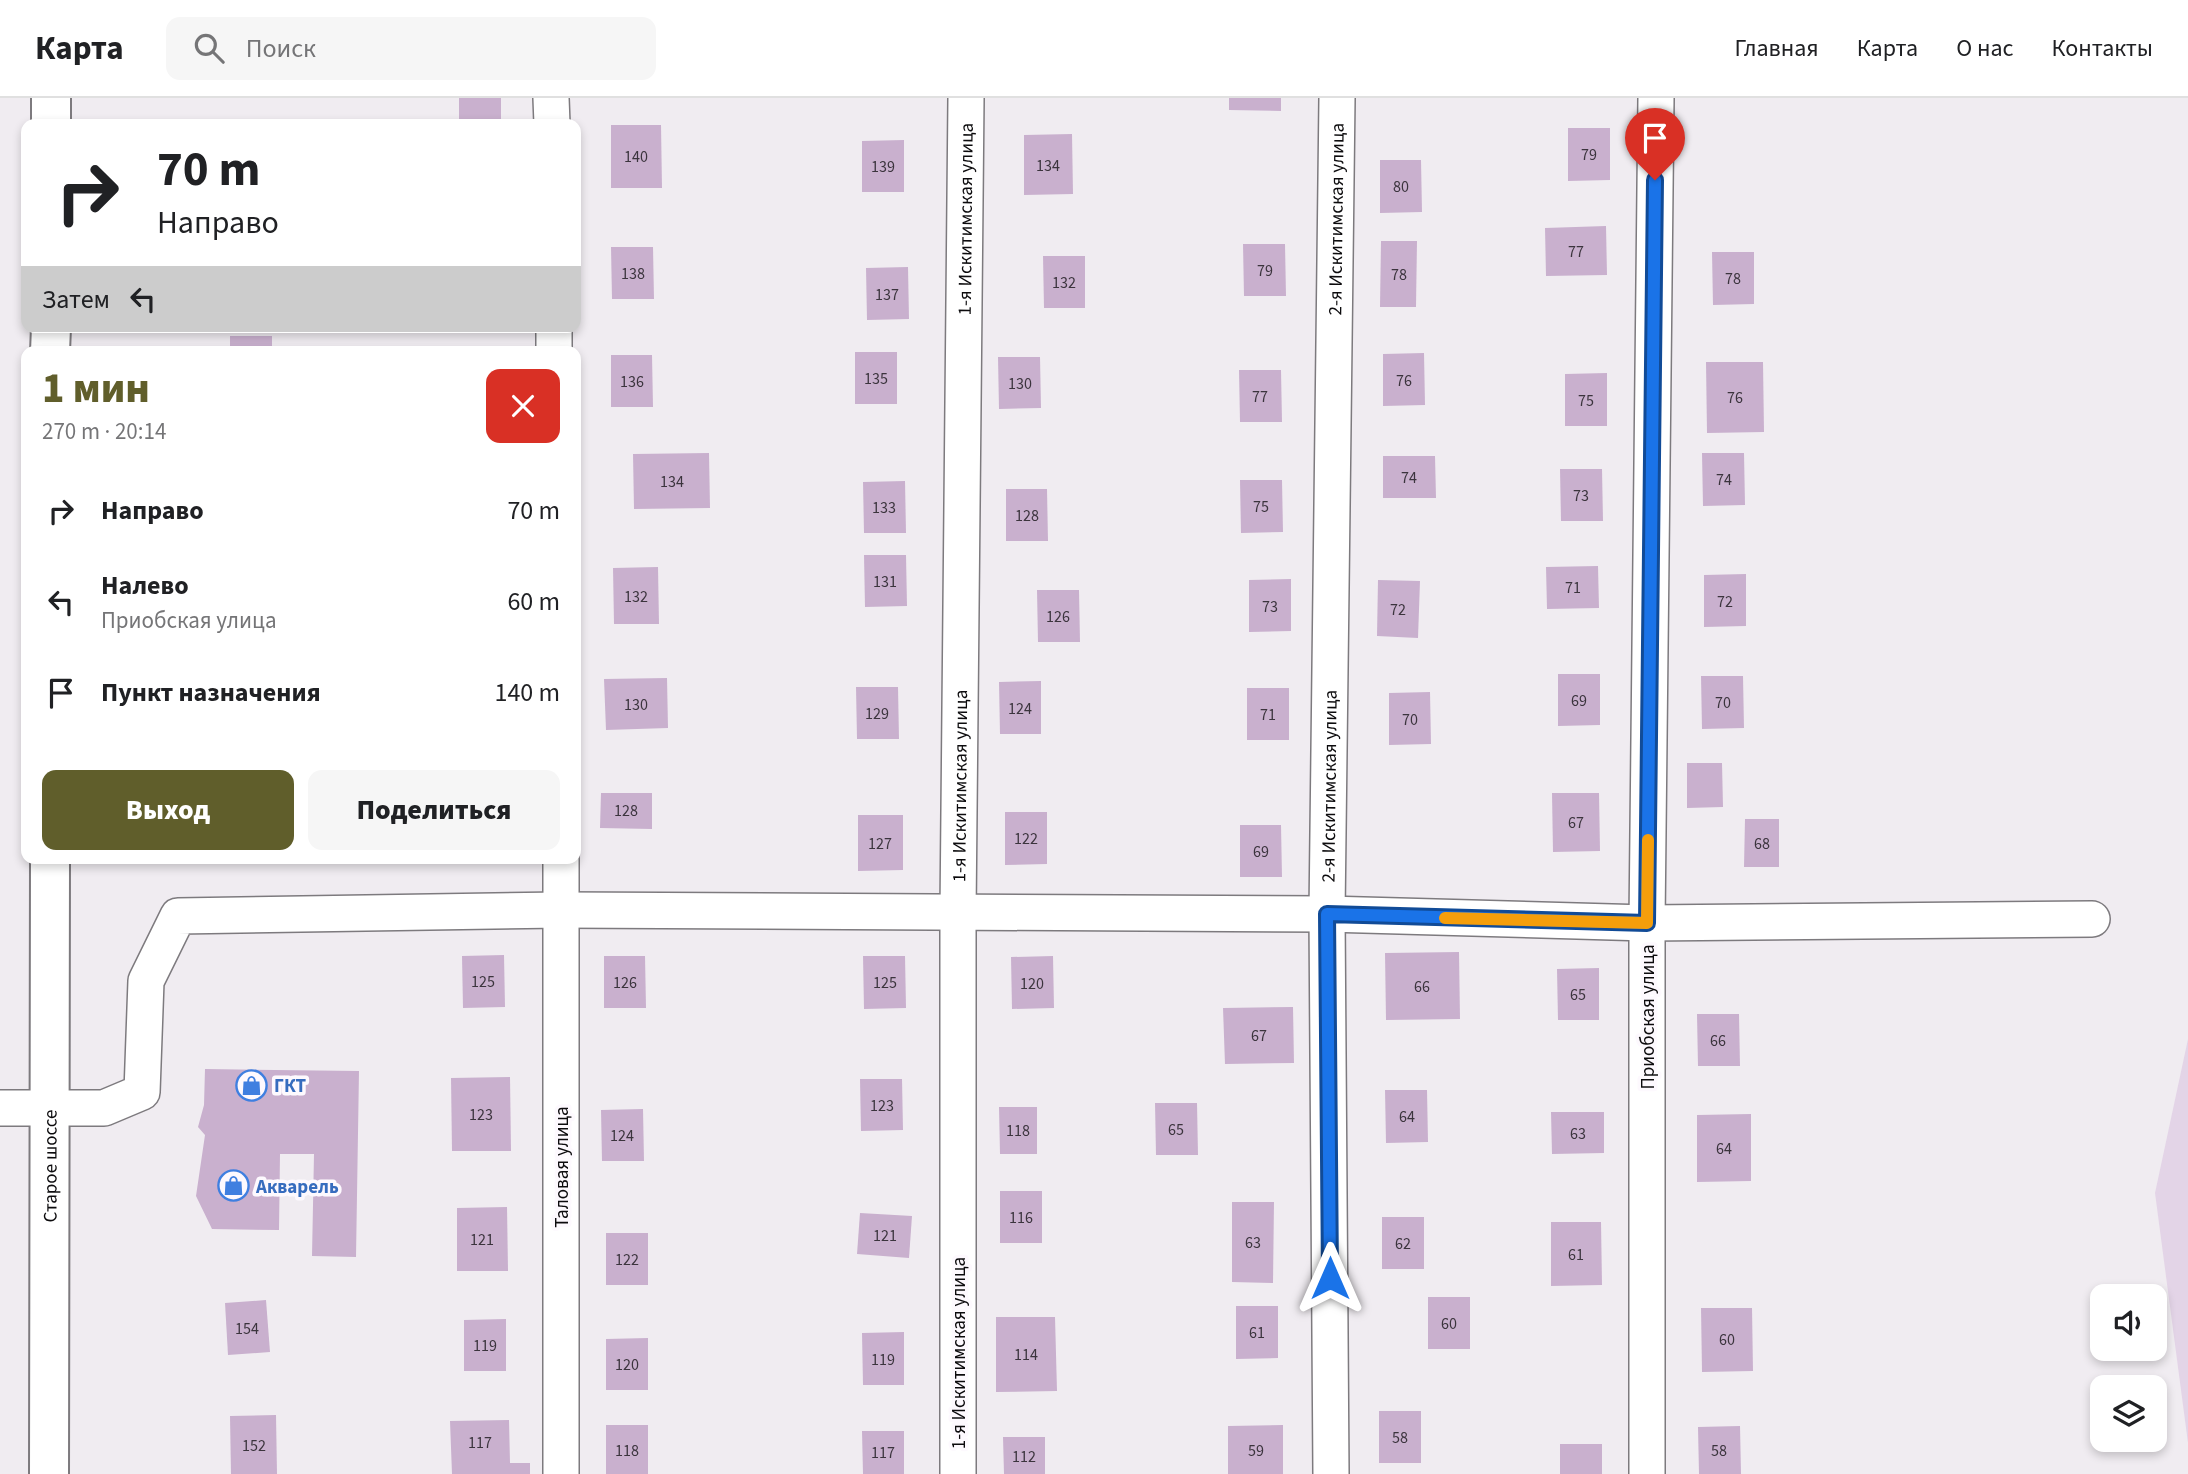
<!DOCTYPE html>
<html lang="ru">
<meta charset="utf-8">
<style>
body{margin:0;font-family:"Source Sans 3",sans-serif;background:#f6f6f6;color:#202124;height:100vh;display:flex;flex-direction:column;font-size:26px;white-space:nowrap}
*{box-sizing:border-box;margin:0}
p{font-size:23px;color:#757577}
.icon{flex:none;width:38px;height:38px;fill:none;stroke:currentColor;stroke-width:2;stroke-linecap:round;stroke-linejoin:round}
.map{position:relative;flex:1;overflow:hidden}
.panel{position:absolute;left:21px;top:248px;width:560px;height:518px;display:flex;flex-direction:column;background:#fff;border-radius:14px;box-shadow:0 4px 10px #0003}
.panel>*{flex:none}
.banner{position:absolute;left:21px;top:21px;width:560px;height:214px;border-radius:14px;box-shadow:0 4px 10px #0003;background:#fff;color:#202124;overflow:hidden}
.fabs{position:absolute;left:2090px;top:1186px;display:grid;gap:14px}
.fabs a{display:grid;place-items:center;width:77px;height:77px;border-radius:14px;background:#fff;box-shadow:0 4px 10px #0003;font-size:35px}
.pin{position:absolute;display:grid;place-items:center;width:60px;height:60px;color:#fff;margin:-72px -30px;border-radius:50% 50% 50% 0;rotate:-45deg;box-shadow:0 0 7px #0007}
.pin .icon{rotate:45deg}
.me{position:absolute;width:77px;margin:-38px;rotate:0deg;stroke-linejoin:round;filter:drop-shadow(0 0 5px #0008)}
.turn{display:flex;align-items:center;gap:24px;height:147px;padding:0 21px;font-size:32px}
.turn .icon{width:91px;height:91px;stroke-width:2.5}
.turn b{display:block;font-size:49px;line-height:60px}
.then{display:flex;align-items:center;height:66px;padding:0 21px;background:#0003;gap:14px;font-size:26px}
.round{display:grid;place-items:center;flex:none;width:74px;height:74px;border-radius:14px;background:#f6f6f6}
.headline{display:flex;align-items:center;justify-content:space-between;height:119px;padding:0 21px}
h1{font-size:42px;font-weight:800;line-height:52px;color:#605e2b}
.action{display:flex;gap:14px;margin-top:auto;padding:14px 21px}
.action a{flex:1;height:80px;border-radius:14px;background:#605e2b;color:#fff;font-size:28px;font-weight:800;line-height:80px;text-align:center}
.action a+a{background:#f6f6f6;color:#202124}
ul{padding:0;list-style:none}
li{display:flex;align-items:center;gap:21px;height:91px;padding:0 21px}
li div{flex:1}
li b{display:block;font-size:26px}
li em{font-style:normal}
header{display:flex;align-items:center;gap:42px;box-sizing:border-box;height:98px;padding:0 35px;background:#fff;border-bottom:2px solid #e0e0e0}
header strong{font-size:33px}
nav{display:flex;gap:38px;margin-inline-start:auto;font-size:24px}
.search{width:490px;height:63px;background:#f6f6f6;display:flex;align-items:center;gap:18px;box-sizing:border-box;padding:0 24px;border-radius:14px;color:#757577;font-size:26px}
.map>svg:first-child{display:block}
.green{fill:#e3d4e7}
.building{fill:#c9b0ce}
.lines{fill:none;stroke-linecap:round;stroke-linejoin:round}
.minor-casing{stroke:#7d7a7e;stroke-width:38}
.trunk-casing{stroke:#7d7a7e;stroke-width:42}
.minor{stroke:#fff;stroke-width:35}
.trunk{stroke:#fff;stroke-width:38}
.route-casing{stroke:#114b97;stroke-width:18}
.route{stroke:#1a73e8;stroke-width:12}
.slow{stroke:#f59e0b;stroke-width:12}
.labels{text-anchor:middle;stroke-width:7;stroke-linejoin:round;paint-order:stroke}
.number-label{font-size:16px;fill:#3b343d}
.street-label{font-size:19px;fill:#0c0b0d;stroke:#fdf9fe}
.shop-label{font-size:19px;font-weight:bold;fill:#366cbe;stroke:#fdf9fe;text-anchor:start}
</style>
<header>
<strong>Карта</strong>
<div class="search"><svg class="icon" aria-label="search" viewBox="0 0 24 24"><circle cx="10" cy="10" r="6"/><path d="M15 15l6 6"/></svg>Поиск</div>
<nav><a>Главная</a><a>Карта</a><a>О нас</a><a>Контакты</a></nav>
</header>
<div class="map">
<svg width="2188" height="1376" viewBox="0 0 2188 1376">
<rect width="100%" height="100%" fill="#f0ecf1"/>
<polygon class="green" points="2188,941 2188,1345 2155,1095"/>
<g class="building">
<rect x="459" y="0" width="42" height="26"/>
<polygon points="1229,0 1281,0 1281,13 1229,12"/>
<polygon points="611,27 661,27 662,90 611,90"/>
<polygon points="1568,30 1610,30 1610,82 1568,83"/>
<polygon points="1072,36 1073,96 1024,97 1024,37"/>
<polygon points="904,42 904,94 862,94 862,43"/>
<polygon points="1380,62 1421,62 1422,114 1380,115"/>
<polygon points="1606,128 1607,177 1546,178 1545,130"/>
<polygon points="1381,143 1417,143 1416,209 1380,209"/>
<polygon points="1243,146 1285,146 1286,198 1244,198"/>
<polygon points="611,149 653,149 654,201 612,201"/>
<polygon points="1712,154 1754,154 1754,206 1713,207"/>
<polygon points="1043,158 1085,158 1085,210 1044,210"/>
<polygon points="908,169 909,221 867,222 866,170"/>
<rect x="230" y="238" width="42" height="16"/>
<rect x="460" y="248" width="52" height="6"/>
<rect x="855" y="254" width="42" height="52"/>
<polygon points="1424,255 1425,307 1383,308 1383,256"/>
<polygon points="611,257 652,257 653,309 611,309"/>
<polygon points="998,259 1040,259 1041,310 999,311"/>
<polygon points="1706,264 1763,264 1764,334 1707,335"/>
<polygon points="1239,272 1281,272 1282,324 1240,324"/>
<polygon points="1607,275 1607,328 1565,328 1565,276"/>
<polygon points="709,355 710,410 634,411 633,356"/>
<polygon points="1702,355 1744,355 1745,407 1703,408"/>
<polygon points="1383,358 1435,358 1436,400 1383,400"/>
<polygon points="1560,371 1602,371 1603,423 1561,423"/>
<polygon points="1240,382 1282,382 1283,434 1241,435"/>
<polygon points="905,383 906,435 864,435 863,384"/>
<polygon points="1006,391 1047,391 1048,443 1006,443"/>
<polygon points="864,457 906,457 907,508 865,509"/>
<polygon points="1598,468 1599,510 1547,511 1546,469"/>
<polygon points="658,469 659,526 614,526 613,470"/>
<polygon points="1746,476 1746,528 1704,529 1704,477"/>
<polygon points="1291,481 1291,533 1249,534 1249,482"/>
<polygon points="1378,482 1420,483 1418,540 1377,538"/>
<polygon points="1037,492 1079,492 1080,544 1038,544"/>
<polygon points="1558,576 1600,576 1600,627 1558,628"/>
<polygon points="1701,578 1743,578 1744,630 1702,631"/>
<polygon points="667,580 668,630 606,632 604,581"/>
<polygon points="1041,583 1041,636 1000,636 999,584"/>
<polygon points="856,589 898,589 899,641 857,641"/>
<rect x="1247" y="590" width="42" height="52"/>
<polygon points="1430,594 1431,646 1389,647 1389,595"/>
<polygon points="1687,665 1722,665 1723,709 1687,710"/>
<polygon points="601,695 652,695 652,731 600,730"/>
<polygon points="1552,695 1599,695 1600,753 1553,754"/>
<polygon points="1005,714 1047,714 1047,766 1005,767"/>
<polygon points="858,717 903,717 903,772 858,773"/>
<polygon points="1745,721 1779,721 1779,769 1744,769"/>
<polygon points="1240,727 1281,727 1282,779 1240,779"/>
<polygon points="1459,854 1460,921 1386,922 1385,855"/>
<polygon points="504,857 505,909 463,910 462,858"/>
<polygon points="604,858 645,858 646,910 604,910"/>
<polygon points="863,858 905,858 906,910 864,911"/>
<polygon points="1053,858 1054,910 1012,911 1011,859"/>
<polygon points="1599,870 1599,922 1558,922 1557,871"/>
<polygon points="1293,909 1294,965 1225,966 1223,910"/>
<polygon points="1697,916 1739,916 1740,968 1698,968"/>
<polygon points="205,971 359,973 356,1159 312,1158 314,1056 280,1056 279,1132 212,1131 196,1098 205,1037 198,1029 204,1007"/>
<polygon points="510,979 511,1053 452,1053 451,980"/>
<polygon points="860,981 902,981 903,1032 861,1033"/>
<polygon points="1385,992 1427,992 1428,1044 1386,1045"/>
<polygon points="1155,1005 1197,1005 1198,1057 1156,1057"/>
<polygon points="999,1009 1037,1009 1037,1056 1000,1056"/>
<polygon points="643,1011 644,1063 602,1063 601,1012"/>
<polygon points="1551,1014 1604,1014 1604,1055 1552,1056"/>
<polygon points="1751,1016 1751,1083 1697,1084 1697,1017"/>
<rect x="1000" y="1093" width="42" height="52"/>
<polygon points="1232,1104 1274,1104 1273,1185 1232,1184"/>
<polygon points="507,1109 508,1173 457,1173 457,1110"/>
<polygon points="860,1115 912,1118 909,1160 857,1156"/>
<rect x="1382" y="1119" width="42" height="52"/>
<polygon points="1551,1124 1601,1124 1602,1187 1551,1188"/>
<rect x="606" y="1135" width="42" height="52"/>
<rect x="1428" y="1199" width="42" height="52"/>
<polygon points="266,1202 270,1254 228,1257 225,1205"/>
<polygon points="1236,1208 1278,1208 1278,1260 1236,1261"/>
<polygon points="1701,1210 1752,1210 1753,1273 1702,1274"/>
<polygon points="996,1219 1055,1219 1057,1293 996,1294"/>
<polygon points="506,1221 506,1273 464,1273 464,1222"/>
<polygon points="904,1234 904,1287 863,1287 862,1235"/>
<polygon points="648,1240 648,1292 606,1292 606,1241"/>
<rect x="1379" y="1313" width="42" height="52"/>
<polygon points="276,1317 277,1376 231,1376 230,1318"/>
<polygon points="509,1322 510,1365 530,1365 530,1376 452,1376 450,1323"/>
<rect x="606" y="1327" width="42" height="49"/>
<polygon points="1283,1327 1283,1376 1228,1376 1228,1328"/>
<polygon points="1740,1328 1741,1376 1699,1376 1698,1329"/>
<polygon points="862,1333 904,1333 904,1376 863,1376"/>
<polygon points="1003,1339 1045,1339 1045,1376 1004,1376"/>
<rect x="1560" y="1346" width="42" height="30"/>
</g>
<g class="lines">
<defs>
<g id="minor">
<polyline points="551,0 552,26"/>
<polyline points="554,229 554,254"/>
<polyline points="561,761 561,1376"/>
<polyline points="0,1010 104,1010 142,994 146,883 178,818 561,812 1327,816 1647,825 2092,821"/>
<path id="s1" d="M 958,1376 L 958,815 L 966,0"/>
<path id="s2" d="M 1331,1376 L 1327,816 L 1337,0"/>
<polyline points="1647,1376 1647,825 1656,0"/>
</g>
<g id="trunk">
<polyline points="51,26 51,0"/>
<polyline points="50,254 51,229"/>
<path id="s3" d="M 49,1376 L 50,761"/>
</g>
</defs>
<use href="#minor" class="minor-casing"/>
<use href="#trunk" class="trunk-casing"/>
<use href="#minor" class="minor"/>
<use href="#trunk" class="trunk"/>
</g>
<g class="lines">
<defs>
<polyline id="route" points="1330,1180 1327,816 1647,825 1655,82"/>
</defs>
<use href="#route" class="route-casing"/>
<use href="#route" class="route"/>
<polyline class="slow" points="1445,820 1647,825 1648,742"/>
</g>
<defs>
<symbol id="shop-ring" viewBox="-11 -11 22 22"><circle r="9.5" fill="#fdf9fe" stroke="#3f7fe0" stroke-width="1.5"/><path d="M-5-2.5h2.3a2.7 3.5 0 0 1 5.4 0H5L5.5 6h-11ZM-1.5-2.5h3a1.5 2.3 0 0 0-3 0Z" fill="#3f7fe0"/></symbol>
</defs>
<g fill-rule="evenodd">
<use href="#shop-ring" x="234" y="970" width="35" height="35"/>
<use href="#shop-ring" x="216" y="1070" width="35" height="35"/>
</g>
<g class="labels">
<g class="number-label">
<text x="1589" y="62">79</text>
<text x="636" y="64">140</text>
<text x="1048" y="73">134</text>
<text x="883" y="74">139</text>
<text x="1401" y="94">80</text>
<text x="1576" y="159">77</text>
<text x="1265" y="178">79</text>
<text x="633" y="181">138</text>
<text x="1399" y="182">78</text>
<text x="1733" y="186">78</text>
<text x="1064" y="190">132</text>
<text x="887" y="202">137</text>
<text x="876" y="286">135</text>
<text x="1404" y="288">76</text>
<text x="632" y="289">136</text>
<text x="1020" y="291">130</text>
<text x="1260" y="304">77</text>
<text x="1735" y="305">76</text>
<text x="1586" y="308">75</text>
<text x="1409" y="385">74</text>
<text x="1724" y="387">74</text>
<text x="672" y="389">134</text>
<text x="1581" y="403">73</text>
<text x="1261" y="414">75</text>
<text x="884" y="415">133</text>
<text x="1027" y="423">128</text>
<text x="885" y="489">131</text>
<text x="1573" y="495">71</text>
<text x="636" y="504">132</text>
<text x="1725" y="509">72</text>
<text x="1270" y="514">73</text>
<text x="1398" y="517">72</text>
<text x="1058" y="524">126</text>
<text x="1579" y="608">69</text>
<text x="1723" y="610">70</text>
<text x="636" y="612">130</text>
<text x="1020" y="616">124</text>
<text x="877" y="621">129</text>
<text x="1268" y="622">71</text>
<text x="1410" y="627">70</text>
<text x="626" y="718">128</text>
<text x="1576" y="730">67</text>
<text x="1026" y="746">122</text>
<text x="880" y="751">127</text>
<text x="1762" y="751">68</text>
<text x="1261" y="759">69</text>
<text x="483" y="889">125</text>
<text x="625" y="890">126</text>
<text x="885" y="890">125</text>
<text x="1032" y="891">120</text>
<text x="1422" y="894">66</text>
<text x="1578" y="902">65</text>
<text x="1259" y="943">67</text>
<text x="1718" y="948">66</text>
<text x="882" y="1013">123</text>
<text x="481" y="1022">123</text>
<text x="1407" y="1024">64</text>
<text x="1176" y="1037">65</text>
<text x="1018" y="1038">118</text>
<text x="1578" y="1041">63</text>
<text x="622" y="1043">124</text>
<text x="1724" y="1056">64</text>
<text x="1021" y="1125">116</text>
<text x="885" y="1143">121</text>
<text x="482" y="1147">121</text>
<text x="1253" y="1150">63</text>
<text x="1403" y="1151">62</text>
<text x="1576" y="1162">61</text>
<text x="627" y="1167">122</text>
<text x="1449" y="1231">60</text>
<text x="247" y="1236">154</text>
<text x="1257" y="1240">61</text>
<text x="1727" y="1247">60</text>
<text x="485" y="1253">119</text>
<text x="1026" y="1262">114</text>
<text x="883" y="1267">119</text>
<text x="627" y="1272">120</text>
<text x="1400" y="1345">58</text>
<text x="480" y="1350">117</text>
<text x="254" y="1353">152</text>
<text x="627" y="1358">118</text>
<text x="1256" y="1358">59</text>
<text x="1719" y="1358">58</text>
<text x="883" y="1360">117</text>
<text x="1024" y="1364">112</text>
</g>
<g class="street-label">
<text dy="7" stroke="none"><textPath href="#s1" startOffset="1255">1-я Искитимская улица</textPath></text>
<text dy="7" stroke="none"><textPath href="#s2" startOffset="1255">2-я Искитимская улица</textPath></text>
<text dy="7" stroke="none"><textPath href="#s1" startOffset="688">1-я Искитимская улица</textPath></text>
<text dy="7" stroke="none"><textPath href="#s2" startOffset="688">2-я Искитимская улица</textPath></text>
<text transform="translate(1647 919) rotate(-90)" y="7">Приобская улица</text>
<text dy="7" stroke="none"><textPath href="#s3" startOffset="308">Старое шоссе</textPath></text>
<text transform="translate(561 1069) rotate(-90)" y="7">Таловая улица</text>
<text transform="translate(958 1255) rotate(-90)" y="7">1-я Искитимская улица</text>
</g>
<g class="shop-label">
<text x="274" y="994">ГКТ</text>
<text x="256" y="1095">Акварель</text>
</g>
</g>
</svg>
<div class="fabs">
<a><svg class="icon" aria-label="sound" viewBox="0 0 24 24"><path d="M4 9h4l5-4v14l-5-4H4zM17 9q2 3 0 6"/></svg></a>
<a><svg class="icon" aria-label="layers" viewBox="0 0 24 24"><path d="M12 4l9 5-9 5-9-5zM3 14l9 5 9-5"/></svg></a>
</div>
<div class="pin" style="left:1655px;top:82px;background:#d93025"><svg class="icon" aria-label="arrive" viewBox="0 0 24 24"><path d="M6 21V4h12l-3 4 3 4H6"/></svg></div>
<svg class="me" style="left:1330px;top:1180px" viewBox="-20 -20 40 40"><path d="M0-17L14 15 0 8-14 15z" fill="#1a73e8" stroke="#fff" stroke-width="4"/></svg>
<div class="banner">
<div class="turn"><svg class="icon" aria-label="right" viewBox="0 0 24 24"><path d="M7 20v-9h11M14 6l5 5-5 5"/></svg><div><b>70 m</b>Направо</div></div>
<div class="then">Затем<svg class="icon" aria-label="left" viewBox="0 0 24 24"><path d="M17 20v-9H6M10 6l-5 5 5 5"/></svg></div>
</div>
<section class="panel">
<div class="headline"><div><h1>1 мин</h1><p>270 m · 20:14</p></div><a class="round" style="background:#d93025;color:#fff"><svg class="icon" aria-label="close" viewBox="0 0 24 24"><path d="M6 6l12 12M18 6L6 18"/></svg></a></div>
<ul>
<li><svg class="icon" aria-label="right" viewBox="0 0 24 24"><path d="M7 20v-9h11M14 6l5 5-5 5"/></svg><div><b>Направо</b></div><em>70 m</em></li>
<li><svg class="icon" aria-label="left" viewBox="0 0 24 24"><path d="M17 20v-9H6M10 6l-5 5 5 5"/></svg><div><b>Налево</b><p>Приобская улица</p></div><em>60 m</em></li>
<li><svg class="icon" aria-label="arrive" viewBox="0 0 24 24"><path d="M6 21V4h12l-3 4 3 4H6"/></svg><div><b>Пункт назначения</b></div><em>140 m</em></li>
</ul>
<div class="action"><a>Выход</a><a>Поделиться</a></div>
</section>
</div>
